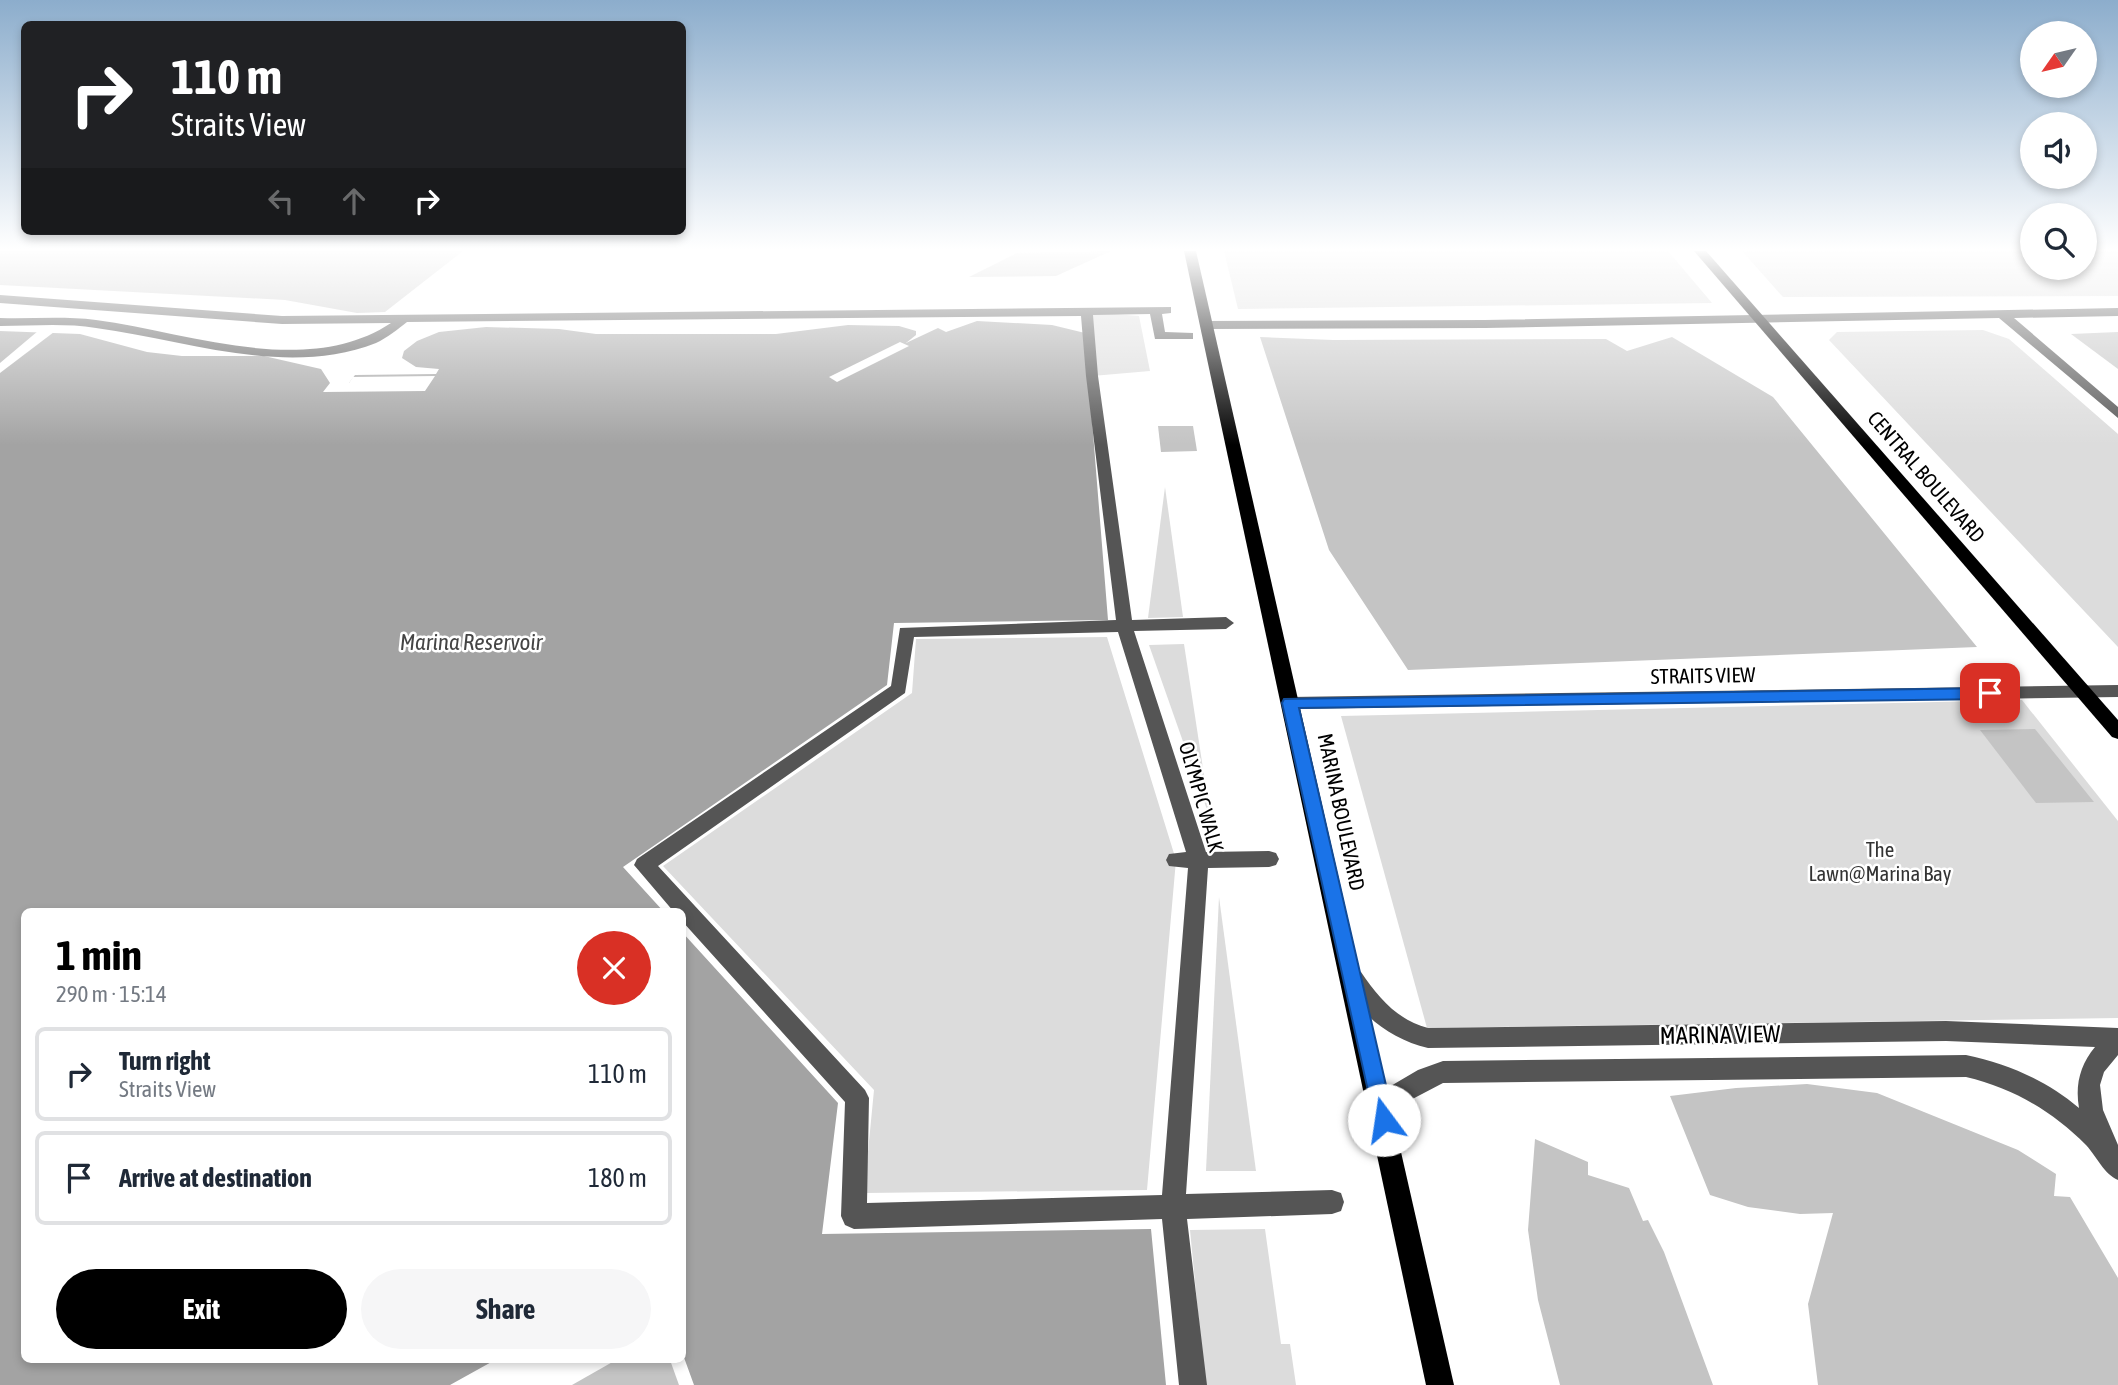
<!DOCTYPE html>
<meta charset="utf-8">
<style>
body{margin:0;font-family:"Asap Condensed",sans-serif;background:#f6f6f7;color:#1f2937;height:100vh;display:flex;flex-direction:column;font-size:26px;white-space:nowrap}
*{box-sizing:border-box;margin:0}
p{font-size:23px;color:#747a83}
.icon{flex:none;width:38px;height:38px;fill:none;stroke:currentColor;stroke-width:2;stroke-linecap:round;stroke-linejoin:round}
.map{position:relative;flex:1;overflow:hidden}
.drawer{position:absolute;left:21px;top:908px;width:665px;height:455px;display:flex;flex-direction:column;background:#fff;border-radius:10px;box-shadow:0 4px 10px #0003}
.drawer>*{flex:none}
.guide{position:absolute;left:21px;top:21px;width:665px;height:214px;border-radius:10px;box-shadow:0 4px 10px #0003;background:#202124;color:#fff;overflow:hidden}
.needle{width:46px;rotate:236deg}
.buttons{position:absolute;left:2020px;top:21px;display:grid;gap:14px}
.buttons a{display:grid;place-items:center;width:77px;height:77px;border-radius:50%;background:#fff;box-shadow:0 4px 10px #0003;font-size:35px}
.pin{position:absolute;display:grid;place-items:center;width:60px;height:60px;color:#fff;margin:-30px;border-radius:14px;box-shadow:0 4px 10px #0006}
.me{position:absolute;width:77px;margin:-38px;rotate:346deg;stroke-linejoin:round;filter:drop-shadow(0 0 5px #0008)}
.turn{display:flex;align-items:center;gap:24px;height:147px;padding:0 35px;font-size:32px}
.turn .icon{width:91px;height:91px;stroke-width:2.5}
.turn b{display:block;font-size:49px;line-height:60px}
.lanes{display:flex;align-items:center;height:66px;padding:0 35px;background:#0003;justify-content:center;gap:35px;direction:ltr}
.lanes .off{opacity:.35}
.round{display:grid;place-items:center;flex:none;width:74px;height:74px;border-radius:37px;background:#f6f6f7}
.overview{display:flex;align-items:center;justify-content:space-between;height:119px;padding:0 35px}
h1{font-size:42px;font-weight:700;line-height:52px;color:#000}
.action{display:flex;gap:14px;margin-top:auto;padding:14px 35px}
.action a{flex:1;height:80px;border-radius:42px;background:#000;color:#fff;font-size:28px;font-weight:700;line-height:80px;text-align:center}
.action a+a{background:#f6f6f7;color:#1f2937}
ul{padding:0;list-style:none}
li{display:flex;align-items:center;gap:21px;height:94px;margin:0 14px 10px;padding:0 21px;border:4px solid #e0e1e3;border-radius:10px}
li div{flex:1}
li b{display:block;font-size:26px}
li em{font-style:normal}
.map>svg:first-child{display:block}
.green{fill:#dcdcdc}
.water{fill:#a3a3a3}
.pier{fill:#fff}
.building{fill:#c4c4c4}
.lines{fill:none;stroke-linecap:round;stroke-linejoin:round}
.minor{fill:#555;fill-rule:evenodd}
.major{fill:#000;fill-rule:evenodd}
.route{fill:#1a73e8;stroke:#114b97;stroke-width:2}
.labels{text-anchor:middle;stroke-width:5;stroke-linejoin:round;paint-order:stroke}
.street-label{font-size:21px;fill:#000;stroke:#fff}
.park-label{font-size:21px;fill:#333;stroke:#fff}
.water-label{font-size:23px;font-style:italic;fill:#444;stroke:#fff}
.near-street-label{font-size:24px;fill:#000;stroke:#fff}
</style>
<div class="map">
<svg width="2118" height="1385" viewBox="0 0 2118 1385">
<rect width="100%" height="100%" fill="#fff"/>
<g class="green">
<polygon points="1224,251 1668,251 1712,303 1238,309"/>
<polygon points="1742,251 2032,251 2032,268 2084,268 2084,251 2118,251 2118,296 1783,297"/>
<polygon points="1087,312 1139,316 1150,371 1092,376"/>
<polygon points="1983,330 2009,339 2118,434 2118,647 1829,340 1837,332"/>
<polygon points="1165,487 1183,617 1148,618"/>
<polygon points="1107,637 1176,860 1147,1190 864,1193 874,1090 663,866 912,693 916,639"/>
<polygon points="1184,644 1211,821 1149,645"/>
<polygon points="2022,700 2118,821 2118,1018 1427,1028 1341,716"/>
<polygon points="1219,897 1256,1171 1206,1171"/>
<polygon points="1265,1229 1281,1344 1290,1344 1296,1385 1205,1385 1190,1230"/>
</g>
<g class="water">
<polygon points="977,321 1052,325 1085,333 1108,620 894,623 887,685 623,867 664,912 24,912 24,1360 495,1360 450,1385 0,1385 0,331 80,334 147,352 182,356 264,356 321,369 330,383 349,383 355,375 436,374 439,369 416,367 402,358 404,351 417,341 439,332 486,327 559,329 596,334 776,334 848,325 899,326 916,331 916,335 906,343 938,328 946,332"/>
<polygon points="682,932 838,1103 822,1234 1151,1229 1166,1385 694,1385 682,1352"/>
</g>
<g class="pier">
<polygon points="38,331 54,332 0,373 0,363"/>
<polygon points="900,342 909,346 837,382 829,377"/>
<polygon points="435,376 425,391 323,392 330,383 349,383 353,377"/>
</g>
<g class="building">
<polygon points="0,251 463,251 385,312 357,313 285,300 0,285"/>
<polygon points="1111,251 1056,276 969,277 1017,253"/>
<polygon points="2118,332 2118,369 2071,334"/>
<polygon points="1260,337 1333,340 1606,339 1627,351 1672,337 1773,397 1977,647 1408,670 1329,550"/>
<polygon points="1158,426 1193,426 1197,451 1161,452"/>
<polygon points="2035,729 2094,802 2036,803 1980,730"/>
<polygon points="1807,1084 1877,1093 2018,1150 2056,1174 2054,1196 2070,1197 2118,1278 2118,1385 1818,1385 1808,1304 1833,1213 1800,1214 1748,1207 1710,1195 1670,1096 1736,1088"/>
<polygon points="1535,1139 1588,1162 1588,1175 1629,1188 1643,1221 1648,1220 1664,1252 1713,1385 1560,1385 1538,1300 1528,1230"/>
<polygon points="616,1360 670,1360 679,1385 572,1385"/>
</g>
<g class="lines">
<g class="minor">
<path d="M 0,295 L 282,316 L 1171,307 L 1171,313 L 1162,314 L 1165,332 L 1193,333 L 1193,339 L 1155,339 L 1150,314 L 1093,315 L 1098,376 L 1132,620 L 1226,617 L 1234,623 L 1226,629 L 1134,631 L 1206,852 L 1269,851 L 1276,853 L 1279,859 L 1276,865 L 1269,867 L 1208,868 L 1186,1194 L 1332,1190 L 1341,1193 L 1344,1202 L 1341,1211 L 1332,1214 L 1187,1219 L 1207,1385 L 1179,1385 L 1162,1219 L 854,1229 L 845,1225 L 841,1216 L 845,1102 L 682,921 L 682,912 L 674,912 L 634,865 L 637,859 L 891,686 L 900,628 L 1116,620 L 1086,376 L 1081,316 L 407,322 C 398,329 387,338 376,343 C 286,378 187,340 96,328 C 65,323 32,326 0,326 L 0,318 C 32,319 64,316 96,320 C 188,332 306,379 391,323 L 282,324 L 0,303 ZM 1118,632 L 1186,852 L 1169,854 L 1166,860 L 1169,866 L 1188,868 L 1162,1195 L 867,1203 L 869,1098 L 865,1090 L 658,866 L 905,693 L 914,637 Z"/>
<polygon points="2118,308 2118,316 2014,318 2118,407 2118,418 1999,318 1485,328 1206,329 1200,325 1206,321 1485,320"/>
<polygon points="2118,685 2118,697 1290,709 1281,703 1290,697"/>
<path d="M 1353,969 L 1361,972 C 1378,997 1397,1020 1428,1028 L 1946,1021 L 2118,1028 L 2118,1055 L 2104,1072 L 2100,1085 L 2103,1110 L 2118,1145 L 2118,1180 C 2104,1174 2097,1157 2086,1145 C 2052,1111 2013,1088 1966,1077 L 1443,1083 L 1380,1116 L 1372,1113 L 1368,1105 L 1372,1097 L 1418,1070 L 1443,1061 L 1966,1055 C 2008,1064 2046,1080 2079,1108 C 2075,1085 2080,1065 2095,1047 L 1946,1041 L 1428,1048 C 1390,1039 1359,1015 1342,979 L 1345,972 Z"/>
</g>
<g class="major">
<polygon points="1184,251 1196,251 1454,1385 1426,1385"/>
<polygon points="1694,251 1706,251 2118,720 2118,739 2112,737"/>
</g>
</g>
<linearGradient id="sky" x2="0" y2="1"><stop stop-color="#8cadcc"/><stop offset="0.56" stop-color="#fff"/><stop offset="1" stop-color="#fff" stop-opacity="0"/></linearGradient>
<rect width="2118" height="445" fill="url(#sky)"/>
<polygon class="route" points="1990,688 1998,693 1990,699 1299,708 1394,1120 1391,1127 1384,1130 1376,1127 1282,703 1284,699"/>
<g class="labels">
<g class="street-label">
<text transform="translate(1926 477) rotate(49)" y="7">CENTRAL BOULEVARD</text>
<text transform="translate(1703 676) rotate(-1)" y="7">STRAITS VIEW</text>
<text transform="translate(1201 797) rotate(74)" y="7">OLYMPIC WALK</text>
<text transform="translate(1341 812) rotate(78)" y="7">MARINA BOULEVARD</text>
</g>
<g class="park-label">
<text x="1880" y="857">The<tspan x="1880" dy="24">Lawn@Marina Bay</tspan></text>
</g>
<g class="water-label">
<text x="471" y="650">Marina Reservoir</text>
</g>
<g class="near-street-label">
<text transform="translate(1720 1035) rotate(-1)" y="8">MARINA VIEW</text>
</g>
</g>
</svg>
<div class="buttons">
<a><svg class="needle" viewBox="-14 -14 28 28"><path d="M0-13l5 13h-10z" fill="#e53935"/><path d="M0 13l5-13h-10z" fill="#747a83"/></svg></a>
<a><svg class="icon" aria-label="sound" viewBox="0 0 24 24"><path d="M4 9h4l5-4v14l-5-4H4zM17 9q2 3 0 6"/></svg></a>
<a><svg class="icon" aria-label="search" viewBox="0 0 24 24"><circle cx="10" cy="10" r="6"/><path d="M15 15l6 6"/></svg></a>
</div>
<div class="pin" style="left:1990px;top:693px;background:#d93025"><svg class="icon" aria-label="arrive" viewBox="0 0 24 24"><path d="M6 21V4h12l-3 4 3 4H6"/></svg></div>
<svg class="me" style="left:1384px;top:1120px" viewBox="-20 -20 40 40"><circle r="19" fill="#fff"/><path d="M0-13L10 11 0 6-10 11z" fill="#1a73e8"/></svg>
<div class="guide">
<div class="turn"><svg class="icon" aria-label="right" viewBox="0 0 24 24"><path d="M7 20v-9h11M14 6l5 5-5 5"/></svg><div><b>110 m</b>Straits View</div></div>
<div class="lanes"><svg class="icon off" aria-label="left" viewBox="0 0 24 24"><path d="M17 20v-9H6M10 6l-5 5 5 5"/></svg><svg class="icon off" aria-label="ahead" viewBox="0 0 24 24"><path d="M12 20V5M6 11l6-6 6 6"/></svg><svg class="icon" aria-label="right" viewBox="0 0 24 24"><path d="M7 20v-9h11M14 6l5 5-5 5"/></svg></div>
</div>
<section class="drawer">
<div class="overview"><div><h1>1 min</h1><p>290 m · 15:14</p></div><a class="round" style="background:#d93025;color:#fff"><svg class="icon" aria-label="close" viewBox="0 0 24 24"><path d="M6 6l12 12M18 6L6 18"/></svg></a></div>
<ul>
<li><svg class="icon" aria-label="right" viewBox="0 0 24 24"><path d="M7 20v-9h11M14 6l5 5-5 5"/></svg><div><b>Turn right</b><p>Straits View</p></div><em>110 m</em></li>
<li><svg class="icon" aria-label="arrive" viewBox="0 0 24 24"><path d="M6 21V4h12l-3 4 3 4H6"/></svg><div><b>Arrive at destination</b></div><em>180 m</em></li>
</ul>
<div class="action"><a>Exit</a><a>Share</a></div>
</section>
</div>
